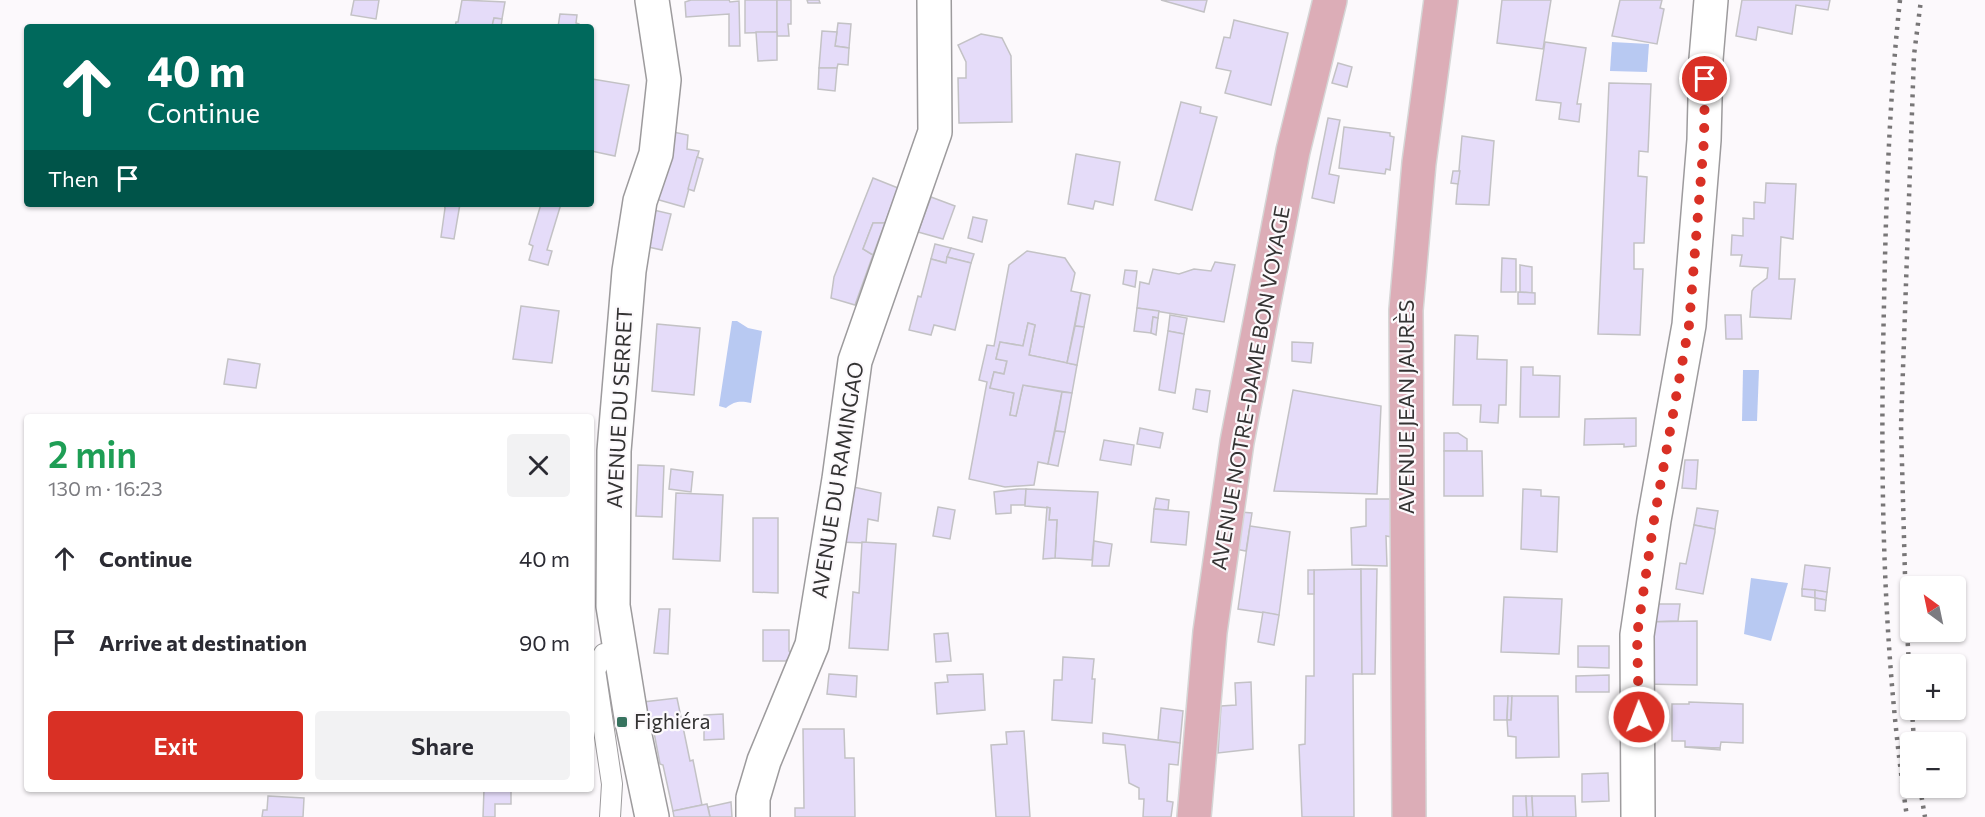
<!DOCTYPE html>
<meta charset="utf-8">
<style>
body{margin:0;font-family:Commissioner,sans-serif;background:#f2f2f3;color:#2b2b33;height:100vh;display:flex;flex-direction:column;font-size:22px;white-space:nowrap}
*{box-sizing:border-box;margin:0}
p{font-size:20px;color:#7c7c81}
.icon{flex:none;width:33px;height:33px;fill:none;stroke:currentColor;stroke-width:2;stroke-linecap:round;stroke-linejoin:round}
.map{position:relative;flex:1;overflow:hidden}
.drawer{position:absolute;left:24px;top:414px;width:570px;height:378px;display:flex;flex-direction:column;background:#fff;border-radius:6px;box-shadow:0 2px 4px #0004}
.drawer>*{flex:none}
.guide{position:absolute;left:24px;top:24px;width:570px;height:183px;border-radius:6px;box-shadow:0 2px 4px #0004;background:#00695c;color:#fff;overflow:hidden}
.needle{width:39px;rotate:327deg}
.tools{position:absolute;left:1900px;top:576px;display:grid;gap:12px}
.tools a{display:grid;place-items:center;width:66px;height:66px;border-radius:6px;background:#fff;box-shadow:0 2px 4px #0004;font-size:30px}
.pin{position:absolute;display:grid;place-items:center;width:51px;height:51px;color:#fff;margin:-26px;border:3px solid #fff;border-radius:50%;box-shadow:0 2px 6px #0007}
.me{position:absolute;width:66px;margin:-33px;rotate:359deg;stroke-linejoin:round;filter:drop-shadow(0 0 4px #0008)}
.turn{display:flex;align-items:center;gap:21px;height:126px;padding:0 24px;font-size:27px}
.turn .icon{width:78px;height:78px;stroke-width:2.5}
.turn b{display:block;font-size:42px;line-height:51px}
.then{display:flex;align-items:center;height:57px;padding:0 24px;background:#0003;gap:12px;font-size:22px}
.round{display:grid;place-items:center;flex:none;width:63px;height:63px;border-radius:6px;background:#f2f2f3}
.headline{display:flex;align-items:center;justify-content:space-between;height:102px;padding:0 24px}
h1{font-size:36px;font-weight:600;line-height:45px;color:#1e9e55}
.cta{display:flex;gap:12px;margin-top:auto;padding:12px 24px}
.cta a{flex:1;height:69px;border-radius:6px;background:#d93025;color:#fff;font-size:24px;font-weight:600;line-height:69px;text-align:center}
.cta a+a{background:#f2f2f3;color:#2b2b33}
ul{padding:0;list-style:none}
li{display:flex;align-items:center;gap:18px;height:84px;padding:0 24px}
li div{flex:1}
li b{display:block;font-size:22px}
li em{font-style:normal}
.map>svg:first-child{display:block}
.water{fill:#b8c9f2}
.building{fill:#e5dcf9;stroke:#c3c2c5;stroke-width:1.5}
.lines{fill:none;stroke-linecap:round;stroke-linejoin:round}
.service-casing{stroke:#9d9b9d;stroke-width:22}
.minor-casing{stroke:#9d9b9d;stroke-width:36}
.tertiary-casing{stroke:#9d9b9d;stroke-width:36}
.primary-casing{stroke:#d6d6d6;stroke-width:36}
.service{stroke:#fff;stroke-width:20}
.minor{stroke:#fff;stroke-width:33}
.tertiary{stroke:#fff;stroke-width:33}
.primary{stroke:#dcadb7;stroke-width:33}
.rail{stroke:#787677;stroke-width:4.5;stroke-dasharray:3 6;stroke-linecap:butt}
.route{stroke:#d93025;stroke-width:10;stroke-dasharray:0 18}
.poi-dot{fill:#37735f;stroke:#fcf9fc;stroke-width:2}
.labels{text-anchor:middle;stroke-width:4.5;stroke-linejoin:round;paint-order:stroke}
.street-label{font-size:21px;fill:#343333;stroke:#fcf9fc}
.poi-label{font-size:21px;fill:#343333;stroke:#fcf9fc;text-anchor:start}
</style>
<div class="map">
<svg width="1985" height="817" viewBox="0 0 1985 817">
<rect width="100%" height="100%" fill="#fcf9fc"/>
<g class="water">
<polygon points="1612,42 1649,44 1647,72 1610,71"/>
<path d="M 732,321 L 737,321 L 748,328 L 762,331 L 751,403 C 740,401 735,401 726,408 L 719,406 Z"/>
<polygon points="1743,370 1759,370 1757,421 1742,421"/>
<polygon points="1751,578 1788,583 1771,641 1744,634"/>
</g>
<g class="building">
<polygon points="354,0 379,0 376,19 351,15"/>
<polygon points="462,0 505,2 502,19 494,18 492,27 455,27 456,22 458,22"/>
<polygon points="729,0 730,2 739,1 740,46 729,46 729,14 686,17 685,2 691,0"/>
<polygon points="745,0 777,0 777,32 745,33"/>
<polygon points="777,0 791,0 791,24 788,24 789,36 777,36"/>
<polygon points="807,0 819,0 820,3 808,3"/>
<polygon points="1161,0 1207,0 1204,12"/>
<polygon points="1502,0 1551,0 1543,49 1497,43"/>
<polygon points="1620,0 1662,0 1660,8 1664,9 1657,44 1612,36"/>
<polygon points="1742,0 1830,0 1828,10 1796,5 1792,34 1758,27 1756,40 1736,36"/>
<polygon points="560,14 577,15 576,23 579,24 578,27 558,27"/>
<polygon points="494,18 502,19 501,27 492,26"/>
<polygon points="1234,20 1288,33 1271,105 1225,93 1231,71 1216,68 1224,37 1230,38"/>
<polygon points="838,23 851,24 849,48 835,46"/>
<polygon points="822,31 837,32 835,46 849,48 848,65 838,64 837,68 819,68"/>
<polygon points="756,32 777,32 777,60 758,61"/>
<polygon points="981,34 1002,38 1011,56 1012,122 959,123 958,78 966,78 966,62 958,45"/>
<polygon points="1545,42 1586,48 1577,104 1581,104 1579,122 1559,119 1561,103 1536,100"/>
<polygon points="1338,63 1352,67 1347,87 1332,83"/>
<polygon points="819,68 837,68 835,91 818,89"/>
<polygon points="592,79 629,85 615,156 591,151"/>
<polygon points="1609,83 1651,84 1648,152 1639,151 1638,176 1647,177 1644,243 1634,243 1634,269 1643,269 1640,335 1598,334"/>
<polygon points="1181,102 1201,107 1200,113 1217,117 1192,210 1155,200"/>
<polygon points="1328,118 1340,120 1329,174 1339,176 1334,203 1312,198"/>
<polygon points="1344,127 1390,133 1390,136 1394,137 1390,170 1386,169 1385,174 1339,168"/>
<polygon points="673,132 688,135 687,149 699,151 684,207 652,198"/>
<polygon points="1462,136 1494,141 1489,205 1456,204"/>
<polygon points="1076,154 1120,162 1113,205 1095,201 1093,209 1068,204"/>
<polygon points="697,157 703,159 694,191 688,189"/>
<polygon points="1453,171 1460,171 1458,184 1451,183"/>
<polygon points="873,178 898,188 885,223 873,223 863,249 873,255 855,305 831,298 834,277"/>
<polygon points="1766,183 1796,184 1793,239 1781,237 1779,279 1795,279 1791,319 1750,317 1752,291 1754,288 1767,278 1768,268 1740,266 1742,255 1731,255 1732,235 1743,236 1743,218 1754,219 1754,202 1765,203"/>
<polygon points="931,197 955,206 943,239 918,232"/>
<polygon points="444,204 460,204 454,239 441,237 445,208"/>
<polygon points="541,204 561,204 547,250 552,251 548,265 529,260 533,246 529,244"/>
<polygon points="645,208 671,214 662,250 639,245"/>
<polygon points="973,217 987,220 982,242 968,238"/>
<polygon points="873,223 885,223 873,255 863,249"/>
<polygon points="935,244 951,248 946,263 931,259"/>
<polygon points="951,248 974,254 971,263 947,257"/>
<polygon points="1027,251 1065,258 1075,273 1071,291 1081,293 1067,363 1029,355 1035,325 1028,323 1023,346 1000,342 996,359 1007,361 1004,374 994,372 990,388 1014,393 1010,415 1016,416 1023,385 1062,392 1048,464 1038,462 1034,485 1005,487 969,479 987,382 979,380 987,345 994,346 1009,265"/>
<polygon points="947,257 971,263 955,330 934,325 931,335 909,330 918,296 921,297 931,259 946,263"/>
<polygon points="1502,258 1516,259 1516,292 1501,292"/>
<polygon points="1215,262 1235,265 1224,322 1137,308 1140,282 1149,284 1153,269 1179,274 1194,269 1211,271"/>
<polygon points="1520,265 1532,267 1532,293 1520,292"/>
<polygon points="1125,270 1137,271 1135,287 1123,284"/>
<polygon points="1518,292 1535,293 1535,304 1518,304"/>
<polygon points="1081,293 1090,295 1084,327 1075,326"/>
<polygon points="521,306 559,311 552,363 513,359"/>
<polygon points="1137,308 1159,311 1158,318 1153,317 1151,333 1134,331"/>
<polygon points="1170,315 1187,318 1184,334 1168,331"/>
<polygon points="1725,315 1741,315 1742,339 1726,339"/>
<polygon points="1153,317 1158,318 1156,335 1151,333"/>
<polygon points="1028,323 1035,325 1029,355 1077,365 1072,393 1023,385 1016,416 1010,415 1014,393 990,388 994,372 1004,374 1007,361 996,359 1000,342 1023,346"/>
<polygon points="657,324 700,328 694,395 652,391"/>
<polygon points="1075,326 1084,327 1077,365 1067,363"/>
<polygon points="1168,331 1184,334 1175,393 1159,390"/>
<polygon points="1455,335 1478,336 1477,359 1507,360 1506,405 1499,405 1498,423 1480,422 1481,405 1453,405"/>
<polygon points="1292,342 1313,343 1311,363 1292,361"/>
<polygon points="228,359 260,364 256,388 224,384"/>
<polygon points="1521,367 1533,367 1533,375 1560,376 1559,417 1520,417"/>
<polygon points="1196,389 1210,391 1207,412 1193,409"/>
<polygon points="1293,390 1381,406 1377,494 1274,491"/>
<polygon points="1062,392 1072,393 1065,432 1055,431"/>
<polygon points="1636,418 1636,446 1624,447 1624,444 1584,445 1585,419"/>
<polygon points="1140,428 1163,433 1160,448 1137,444"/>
<polygon points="1055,431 1065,432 1058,466 1048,464"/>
<polygon points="1444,433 1458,433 1467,439 1467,451 1444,451"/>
<polygon points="1104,440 1134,445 1131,465 1100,460"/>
<polygon points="1444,451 1482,451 1483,496 1444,496"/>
<polygon points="1685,460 1698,460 1696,489 1682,488"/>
<polygon points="638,465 664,466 662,517 636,516"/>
<polygon points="671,469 693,472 691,492 669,489"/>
<polygon points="849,486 881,493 878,521 868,519 866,543 838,542"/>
<polygon points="1019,489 1026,489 1025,505 1011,505 1011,513 996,514 994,492"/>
<polygon points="1026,489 1098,492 1092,560 1055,558 1057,520 1049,520 1050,508 1025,506"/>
<polygon points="1523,489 1541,490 1541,496 1559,497 1557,552 1521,549"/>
<polygon points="676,493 723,495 720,561 673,559"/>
<polygon points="1156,498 1169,500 1168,510 1154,509"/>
<polygon points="1366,499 1392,499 1392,537 1386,536 1387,566 1352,565 1351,528 1366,526"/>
<polygon points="938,507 955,510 950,539 933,536"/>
<polygon points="1047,507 1050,508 1049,520 1057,520 1055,558 1043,559"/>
<polygon points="1697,508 1718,511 1715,529 1694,525"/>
<polygon points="1154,509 1189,512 1186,545 1151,542"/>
<polygon points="1240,512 1252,513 1246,551 1235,549"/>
<polygon points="753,518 778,518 778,593 753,592"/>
<polygon points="1694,525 1715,529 1715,532 1703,594 1676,589 1680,563 1686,564"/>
<polygon points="1250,526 1290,532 1279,615 1238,609"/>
<polygon points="1094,541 1112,544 1109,566 1092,566"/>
<polygon points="862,542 896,544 888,650 849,648 853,592 859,593"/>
<polygon points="1805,565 1830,568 1827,592 1802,589"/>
<polygon points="1361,569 1362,674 1353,674 1354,817 1302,817 1299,745 1305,744 1306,676 1314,676 1314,570"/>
<polygon points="1361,569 1377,569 1375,674 1362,674"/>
<rect x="1308" y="570" width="6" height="24"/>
<polygon points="1802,589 1815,590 1815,598 1802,596"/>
<polygon points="1815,590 1827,592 1826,600 1815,598"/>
<polygon points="1504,597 1562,599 1559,654 1501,652"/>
<polygon points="1815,598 1826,600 1825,611 1815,610"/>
<polygon points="1648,604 1680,604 1678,621 1645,622"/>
<polygon points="659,609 670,609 668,654 654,653"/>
<polygon points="1263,612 1279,615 1274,645 1258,642"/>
<polygon points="1697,621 1697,685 1642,684 1645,622"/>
<polygon points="763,630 789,630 789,651 792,654 786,661 763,661"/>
<polygon points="948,633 951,661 936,662 934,634"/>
<polygon points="1578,646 1609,646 1609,668 1578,667"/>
<polygon points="1063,657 1094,659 1092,679 1095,679 1092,723 1052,720 1054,680 1062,680"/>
<polygon points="829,674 857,676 856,697 827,694"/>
<polygon points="983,674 985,710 937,714 935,683 948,682 947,675"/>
<polygon points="1609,675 1609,692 1576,692 1576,676"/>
<polygon points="1251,682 1253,749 1218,753 1221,706 1236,705 1235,683"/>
<polygon points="1494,696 1508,696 1507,720 1494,720"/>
<polygon points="1508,696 1512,696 1511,720 1507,720"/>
<polygon points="1512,696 1558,696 1559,757 1516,758 1516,737 1508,736 1507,720 1511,720"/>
<polygon points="677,698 690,761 693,760 702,805 673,811 663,765 660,764 652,722 644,711 643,702"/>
<polygon points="1689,702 1743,704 1743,743 1721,742 1720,748 1685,747 1685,741 1672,741 1672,704 1689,704"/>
<polygon points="1161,708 1183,711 1180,743 1158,740"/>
<polygon points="723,714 724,739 704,740 704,715"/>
<polygon points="803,729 844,729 845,758 854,758 855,817 795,817 795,808 804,808"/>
<polygon points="1024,731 1030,817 996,817 991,745 1007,744 1006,732"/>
<polygon points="1103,733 1180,743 1178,765 1169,764 1167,801 1173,802 1171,817 1143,817 1144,799 1139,799 1139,788 1129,783 1125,745 1103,743"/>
<polygon points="1685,747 1720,748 1720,750"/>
<polygon points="1608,773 1609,801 1582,802 1582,774"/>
<polygon points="484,789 511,789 511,804 495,804 495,817 483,817"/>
<polygon points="268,796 304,798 303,817 262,817 263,810 267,810"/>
<polygon points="1513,796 1526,796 1527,817 1513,817"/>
<polygon points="1526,796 1532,796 1533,817 1527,817"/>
<polygon points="1532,796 1575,796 1576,817 1533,817"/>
<polygon points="731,802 732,817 710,817 708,807"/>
<polygon points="707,804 710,817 674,817 673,811"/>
</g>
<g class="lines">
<defs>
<polyline id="service" points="610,817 612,784 595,670 604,654 620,652"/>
<g id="minor">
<polyline points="753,817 753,798 764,761 812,645 839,479 855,361 935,132 934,0"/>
<polyline points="1638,817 1637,635 1654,520 1689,325 1704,140 1706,59 1711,0"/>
</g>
<polyline id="tertiary" points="652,817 631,717 613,606 614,451 629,271 640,201 656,154 664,80 652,0"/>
<g id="primary">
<polyline points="1194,817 1210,632 1237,442 1293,151 1330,0"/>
<polyline points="1409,817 1406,310 1419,163 1441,0"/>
</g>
</defs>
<use href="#service" class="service-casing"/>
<use href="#minor" class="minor-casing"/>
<use href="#tertiary" class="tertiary-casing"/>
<use href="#primary" class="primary-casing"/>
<use href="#service" class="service"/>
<use href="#minor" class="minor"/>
<use href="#tertiary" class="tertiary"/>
<use href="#primary" class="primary"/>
<g class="rail">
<path d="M 1900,0 C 1889,101 1886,203 1884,304 C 1880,475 1882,647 1907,817"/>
<polyline points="1911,700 1906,613 1901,426 1914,55 1921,0"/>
<polyline points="1912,710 1914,742"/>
<polyline points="1920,788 1925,817"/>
</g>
</g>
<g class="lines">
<polyline class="route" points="1639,717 1637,635 1654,520 1689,325 1704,140 1705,79"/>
</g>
<rect class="poi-dot" x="616" y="716" width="12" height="12" rx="3"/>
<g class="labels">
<g class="street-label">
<text transform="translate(1251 388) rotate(-80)" y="7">AVENUE NOTRE-DAME BON VOYAGE</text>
<text transform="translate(1407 407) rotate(-90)" y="7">AVENUE JEAN JAURÈS</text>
<text transform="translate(620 408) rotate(-87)" y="7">AVENUE DU SERRET</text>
<text transform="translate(838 480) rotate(-81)" y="7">AVENUE DU RAMINGAO</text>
</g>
<g class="poi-label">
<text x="634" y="729">Fighiéra</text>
</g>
</g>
</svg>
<div class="tools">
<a><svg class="needle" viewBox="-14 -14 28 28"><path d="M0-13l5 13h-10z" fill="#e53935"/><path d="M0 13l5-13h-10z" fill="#7c7c81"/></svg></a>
<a>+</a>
<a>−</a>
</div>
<div class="pin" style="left:1705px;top:79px;background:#d93025"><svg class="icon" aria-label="arrive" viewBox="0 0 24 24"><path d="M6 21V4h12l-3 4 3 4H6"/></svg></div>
<svg class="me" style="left:1639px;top:717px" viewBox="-20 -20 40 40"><circle r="17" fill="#d93025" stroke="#fff" stroke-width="3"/><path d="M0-11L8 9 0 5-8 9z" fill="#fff"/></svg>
<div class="guide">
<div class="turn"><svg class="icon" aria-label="ahead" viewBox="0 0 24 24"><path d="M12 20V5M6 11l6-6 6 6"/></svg><div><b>40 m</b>Continue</div></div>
<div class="then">Then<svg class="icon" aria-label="arrive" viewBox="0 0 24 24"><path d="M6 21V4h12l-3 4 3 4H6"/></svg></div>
</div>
<section class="drawer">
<div class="headline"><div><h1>2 min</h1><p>130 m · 16:23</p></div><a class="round"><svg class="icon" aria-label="close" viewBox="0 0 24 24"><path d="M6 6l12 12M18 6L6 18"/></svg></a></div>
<ul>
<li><svg class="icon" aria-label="ahead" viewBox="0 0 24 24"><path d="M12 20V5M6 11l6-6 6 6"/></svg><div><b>Continue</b></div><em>40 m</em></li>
<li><svg class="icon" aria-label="arrive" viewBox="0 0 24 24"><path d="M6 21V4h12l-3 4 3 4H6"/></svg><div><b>Arrive at destination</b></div><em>90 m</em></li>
</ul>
<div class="cta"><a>Exit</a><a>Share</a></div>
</section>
</div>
